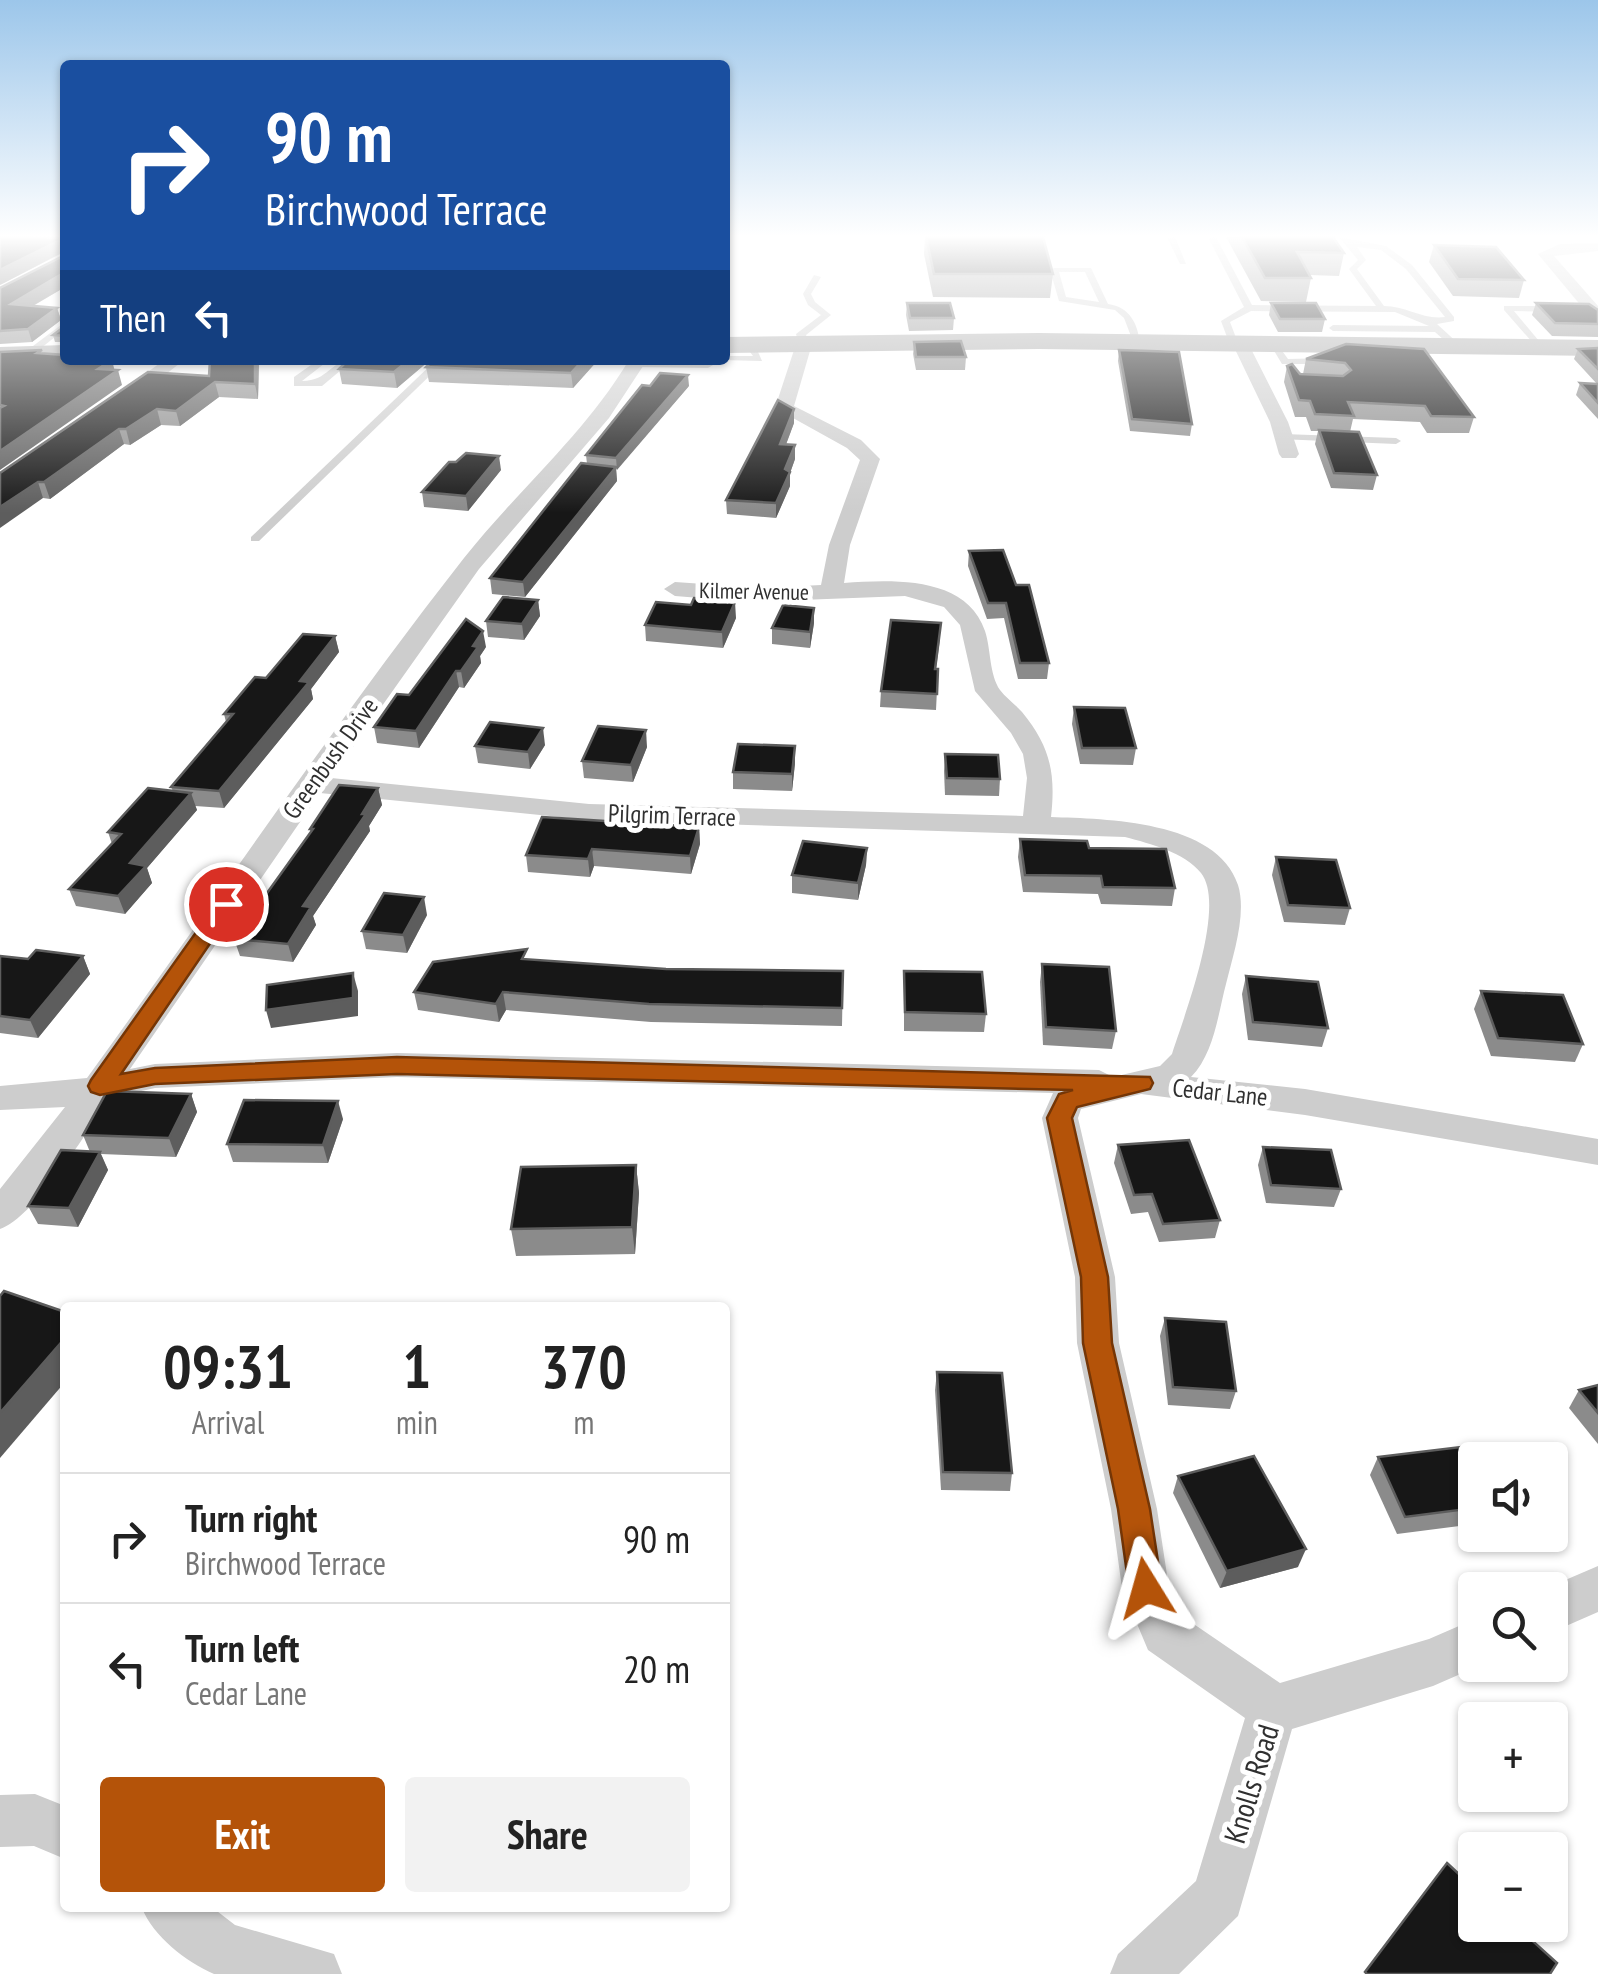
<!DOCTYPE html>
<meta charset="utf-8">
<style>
body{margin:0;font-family:"PT Sans Narrow",sans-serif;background:#f2f2f2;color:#222;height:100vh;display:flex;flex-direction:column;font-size:38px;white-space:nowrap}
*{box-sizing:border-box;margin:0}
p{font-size:32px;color:#767676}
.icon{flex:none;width:55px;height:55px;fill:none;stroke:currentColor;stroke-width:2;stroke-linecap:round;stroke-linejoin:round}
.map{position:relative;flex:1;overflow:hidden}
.side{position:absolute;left:60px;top:1302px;width:670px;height:610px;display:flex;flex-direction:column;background:#fff;border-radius:10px;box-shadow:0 2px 8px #0004}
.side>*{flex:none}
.guide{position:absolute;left:60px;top:60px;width:670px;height:305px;border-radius:10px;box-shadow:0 2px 8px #0004;background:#1a4fa0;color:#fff;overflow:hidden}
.tools{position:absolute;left:1458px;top:1442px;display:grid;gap:20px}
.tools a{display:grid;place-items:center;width:110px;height:110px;border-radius:10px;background:#fff;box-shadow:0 2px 8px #0004;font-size:50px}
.pin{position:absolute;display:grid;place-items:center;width:85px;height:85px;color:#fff;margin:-42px;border:5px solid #fff;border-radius:50%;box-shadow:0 2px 10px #0007}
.me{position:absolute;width:110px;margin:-55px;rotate:352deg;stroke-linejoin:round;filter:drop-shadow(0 0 8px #0008)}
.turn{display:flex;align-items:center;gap:35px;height:210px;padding:0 40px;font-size:45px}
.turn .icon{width:130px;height:130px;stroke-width:2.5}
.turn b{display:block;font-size:70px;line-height:85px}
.then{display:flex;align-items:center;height:95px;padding:0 40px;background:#0003;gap:20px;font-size:38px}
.eta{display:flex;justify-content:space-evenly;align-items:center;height:170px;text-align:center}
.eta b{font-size:60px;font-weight:600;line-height:70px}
.action{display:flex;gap:20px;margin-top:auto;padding:20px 40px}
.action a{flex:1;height:115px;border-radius:10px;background:#b45309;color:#fff;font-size:40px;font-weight:600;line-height:115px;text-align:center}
.action a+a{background:#f2f2f2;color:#222}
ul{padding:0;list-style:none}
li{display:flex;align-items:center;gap:30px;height:130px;padding:0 40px;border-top:2px solid #e0e0e0}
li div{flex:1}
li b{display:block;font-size:38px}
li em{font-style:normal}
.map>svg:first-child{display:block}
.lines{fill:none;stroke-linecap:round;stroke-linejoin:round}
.service{fill:#cdcdcd;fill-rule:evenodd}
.minor{fill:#cdcdcd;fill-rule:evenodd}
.primary{fill:#a8a8a8;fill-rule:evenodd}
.wall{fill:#8b8b8b}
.shaded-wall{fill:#5d5d5d}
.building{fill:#171717;stroke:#5d5d5d;stroke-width:2.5}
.route{fill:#b45309;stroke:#753606;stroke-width:2.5}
.labels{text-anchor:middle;stroke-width:10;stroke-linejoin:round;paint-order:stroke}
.far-street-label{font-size:22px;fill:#303030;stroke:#fff}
.street-label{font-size:25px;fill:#303030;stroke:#fff}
.near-street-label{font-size:30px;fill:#303030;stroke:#fff}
</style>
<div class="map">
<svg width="1598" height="1974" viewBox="0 0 1598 1974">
<rect width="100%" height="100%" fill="#fff"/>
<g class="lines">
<g class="service">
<polygon points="1167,237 1175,237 1186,264 1180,264"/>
<path d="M 1208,237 L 1216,237 L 1252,305 L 1376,306 L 1349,269 L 1358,260 L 1339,237 L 1386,246 L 1412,265 L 1454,317 L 1454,321 L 1437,324 L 1461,346 L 1453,348 L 1435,332 L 1333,331 L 1329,328 L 1333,325 L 1429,326 L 1395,312 L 1251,311 L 1230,322 L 1238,343 L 1230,345 L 1221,321 L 1244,307 ZM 1357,247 L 1381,250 L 1406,269 L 1445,317 C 1423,320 1406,306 1384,306 L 1357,269 L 1366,260 Z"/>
<path d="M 1054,268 L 1091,268 L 1108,304 C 1130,307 1138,324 1140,344 L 1134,344 L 1124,318 L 1115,310 L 1059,301 L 1050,270 ZM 1059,272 L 1085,272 L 1099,302 L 1066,297 Z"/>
<polygon points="814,275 821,277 811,294 815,302 831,315 806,335 809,344 804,347 799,344 796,334 821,315 808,305 803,294"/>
<polygon points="1504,306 1557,306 1561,309 1557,312 1514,311 1544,347 1539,350 1504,310"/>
<polygon points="65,322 65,329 31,356 25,356 25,352"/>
<polygon points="1275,341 1288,359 1328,358 1333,361 1328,364 1282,364 1270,344"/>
<polygon points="750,342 755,345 762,361 721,360 725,360 725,356 753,356 745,345"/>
<path d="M 318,360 L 329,360 L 302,381 C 329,381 330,360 353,360 L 322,386 L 294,386 L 294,377 Z"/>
<polygon points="436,360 446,360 259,541 251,541 251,537"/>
<polygon points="703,360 713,360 713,365 708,368 636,367 631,364 636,361"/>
<polygon points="1283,434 1396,438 1401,441 1396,444 1279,439 1279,435"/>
</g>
<g class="minor">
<polygon points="1598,243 1598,251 1554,256 1598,306 1598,321 1592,319 1538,254 1560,244"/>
<polygon points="1240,338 1248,343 1288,422 1299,454 1296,458 1282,458 1279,454 1270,422 1232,343"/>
<path d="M 804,339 L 812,344 L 794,406 L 861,440 L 880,459 L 850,545 L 844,583 C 891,580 966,575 985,631 C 991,649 989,674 1000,690 C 1006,698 1015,704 1022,712 C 1050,746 1056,773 1051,817 C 1105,819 1217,820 1238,885 C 1247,914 1233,955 1226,984 C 1218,1014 1214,1054 1191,1077 L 1305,1089 L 1598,1139 L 1598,1165 L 1305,1115 L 1141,1094 L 1081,1109 L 1078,1118 L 1115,1277 L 1119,1343 L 1157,1509 L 1169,1588 L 1182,1616 L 1280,1683 L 1429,1639 L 1475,1619 L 1475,1665 L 1481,1665 L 1433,1686 L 1292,1729 L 1238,1916 L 1179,1974 L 1110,1974 L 1118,1954 L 1196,1881 L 1245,1718 L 1148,1650 L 1122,1588 L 1111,1509 L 1077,1343 L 1075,1277 L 1042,1118 L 1053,1093 L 397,1077 L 155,1088 L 110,1098 C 88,1130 34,1218 0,1229 L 0,1189 L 65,1107 L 0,1110 L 0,1086 L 87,1078 C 214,903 331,728 464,558 C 518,490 584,435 629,360 L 647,360 L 609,418 L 479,569 L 331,778 L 589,804 L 1023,816 L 1027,778 L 1023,754 L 1011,733 L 975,691 L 960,625 L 944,607 L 905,596 L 750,602 L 675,596 L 664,589 L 675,582 L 762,588 L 821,585 L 829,545 L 860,460 L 847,448 L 775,408 L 796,344 ZM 320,793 L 589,820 L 1125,837 C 1151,844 1184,852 1201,873 C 1227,906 1184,1016 1172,1054 L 1160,1066 L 1113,1077 L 1099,1070 L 397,1053 L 155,1064 L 130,1069 Z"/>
<polygon points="164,360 184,360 129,403 117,403 117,395"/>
<polygon points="1598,1566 1598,1612 1550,1633 1550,1590 1542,1590"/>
<polygon points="35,1794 65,1806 65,1859 34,1846 0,1847 0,1795"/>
<path d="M 142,1908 L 213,1908 L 235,1925 L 334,1954 L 342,1974 L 214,1974 C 186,1962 153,1936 142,1908 Z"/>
</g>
<g class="primary">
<polygon points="1039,333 1598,340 1598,356 1039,349 725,353 725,337"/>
<polygon points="65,345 65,360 70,360 0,363 0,347"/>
</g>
</g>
<g class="wall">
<polygon points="925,237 1043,237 1053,274 1050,298 933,297 924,254"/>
<polygon points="1226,237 1333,237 1344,253 1339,276 1310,275 1311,278 1306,302 1261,301"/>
<polygon points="58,238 65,238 65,287 33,306 57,308 61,320 32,342 0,344 0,288 63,256 64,252 0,285"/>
<polygon points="1434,245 1524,280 1519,298 1453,296 1429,262"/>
<polygon points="907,303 954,318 953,330 909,331 906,315"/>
<polygon points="1271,303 1325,319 1322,332 1278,332 1269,315"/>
<polygon points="1536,303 1598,310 1598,337 1552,336 1532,315"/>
<polygon points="65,326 65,342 55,342 53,335"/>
<polygon points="914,342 966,357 965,370 916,370 913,354"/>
<polygon points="1346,344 1474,417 1469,433 1427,433 1420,422 1353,419 1350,432 1377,475 1373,490 1331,488 1315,444 1318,431 1311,431 1306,417 1295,417 1284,382 1287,366 1303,374 1306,359"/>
<polygon points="1598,348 1598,419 1576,395 1580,383 1597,384 1574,359 1578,349"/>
<polygon points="1119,350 1192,424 1190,436 1130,431 1118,361"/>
<polygon points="210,360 259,360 258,399 219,397 180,426 161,425 130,445 124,444 50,499 43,498 0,473 209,376"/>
<polygon points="430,360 397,388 342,384 339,369"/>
<polygon points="598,360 573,388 429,382 426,367"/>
<polygon points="689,386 616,470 617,481 525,597 492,594 490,578 587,464 586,455"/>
<polygon points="794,409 794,423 786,444 795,459 790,473 790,486 776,518 727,514 726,500"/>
<polygon points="501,470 468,511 424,507 422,492"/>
<polygon points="969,551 1016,585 1049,663 1047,679 1018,679 1004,618 987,619 968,566"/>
<polygon points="538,600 540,616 524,640 488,637 486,621"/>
<polygon points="736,618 723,648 646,641 645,625"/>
<polygon points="814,623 810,648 772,644 772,628"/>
<polygon points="335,636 339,652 311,689 313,699 224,808 195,806 197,810 147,868 152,883 125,914 76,906 69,889 112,844 108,832 173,791 171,787 226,722 224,714 266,678"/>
<polygon points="940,639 936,669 938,669 936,710 880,707 881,691"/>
<polygon points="486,647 480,656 481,663 464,688 459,687 419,748 377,743 374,727 409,695"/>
<polygon points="1074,707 1136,748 1133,765 1080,764 1072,724"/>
<polygon points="545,745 530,769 478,763 475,746"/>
<polygon points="647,747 633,782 584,778 582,761"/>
<polygon points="945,754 1000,779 999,796 945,795 944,771"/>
<polygon points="795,763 792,791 733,789 733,772"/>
<polygon points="378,788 382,805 369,826 370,831 313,916 316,925 293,962 240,956 234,939 311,833 310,829"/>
<polygon points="699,827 700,844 691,874 594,866 590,877 528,872 526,855"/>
<polygon points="1020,839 1175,888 1172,906 1101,904 1098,894 1023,892 1018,857"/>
<polygon points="867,848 866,865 858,900 792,893 792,875"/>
<polygon points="1276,857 1350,908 1345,925 1284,922 1272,875"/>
<polygon points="427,915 407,953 366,949 362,931"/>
<polygon points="0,956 28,959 83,956 90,974 38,1038 0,1033"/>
<polygon points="528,959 666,969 843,971 842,1026 651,1022 506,1010 499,1022 418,1010 414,992"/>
<polygon points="1042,964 1116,1031 1112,1049 1043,1045 1040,982"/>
<polygon points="904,971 986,1014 984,1032 904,1031"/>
<polygon points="1246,976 1328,1028 1322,1047 1248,1040 1242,994"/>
<polygon points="1481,991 1583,1044 1575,1062 1491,1056 1474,1009"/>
<polygon points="191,1094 197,1112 176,1157 101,1154 108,1170 78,1227 38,1224 28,1206 90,1152 83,1135"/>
<polygon points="343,1119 328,1163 233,1162 227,1144"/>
<polygon points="1118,1145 1220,1220 1215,1238 1159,1242 1148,1212 1131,1214 1114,1163"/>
<polygon points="1263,1147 1341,1189 1334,1207 1266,1203 1258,1165"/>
<polygon points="636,1165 639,1193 635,1254 516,1256 511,1229"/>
<polygon points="1165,1318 1236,1391 1230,1409 1168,1405 1160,1336"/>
<polygon points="937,1372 1012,1473 1010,1491 941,1490 935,1390"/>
<polygon points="1598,1385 1598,1444 1569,1408 1579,1390"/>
<polygon points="1378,1457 1475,1460 1475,1524 1397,1534 1370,1475"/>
<polygon points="1178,1476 1298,1567 1220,1588 1173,1493"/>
</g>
<g class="shaded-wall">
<polygon points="60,240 63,252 0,285 0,270"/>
<polygon points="65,272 65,287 15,316 11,304"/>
<polygon points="57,308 61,320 32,342 28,329"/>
<polygon points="112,360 115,372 118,370 122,385 0,470 0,451 98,369"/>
<polygon points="255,360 259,360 258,399 255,384"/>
<polygon points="409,360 430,360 397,388 394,372"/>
<polygon points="583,360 598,360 573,388 571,373"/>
<polygon points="688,375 689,386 617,470 616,458"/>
<polygon points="215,382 219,397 180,426 176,411"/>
<polygon points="157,409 161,425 130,445 126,429"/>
<polygon points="794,409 794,423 781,458 780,444"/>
<polygon points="119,429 124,444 50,499 44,482"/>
<polygon points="795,445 795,459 790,473 790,486 776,518 776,503 785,469"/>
<polygon points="499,456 501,470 468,511 466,496"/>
<polygon points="616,467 617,481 525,597 523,582"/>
<polygon points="38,482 43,498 0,528 0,507"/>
<polygon points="538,600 540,616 524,640 522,624"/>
<polygon points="735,602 736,618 723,648 722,632"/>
<polygon points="814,608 814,623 810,648 810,632"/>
<polygon points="483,631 486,647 480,656 481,663 464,688 461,671 473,646"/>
<polygon points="335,636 339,652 311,689 313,699 224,808 219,791 300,681"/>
<polygon points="456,671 459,687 419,748 416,731"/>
<polygon points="543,728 545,745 530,769 528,752"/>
<polygon points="646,730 647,747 633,782 631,765"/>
<polygon points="795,746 795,763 792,791 792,774"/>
<polygon points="378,788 382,805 369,826 370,831 313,916 316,925 293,962 288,944 303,906"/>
<polygon points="191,793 197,810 147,868 152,883 125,914 118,896 130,863"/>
<polygon points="699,827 700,844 691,874 690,856"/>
<polygon points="867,848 866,865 858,900 858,883"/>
<polygon points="592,849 594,866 590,877 588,859"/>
<polygon points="424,897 427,915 407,953 403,935"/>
<polygon points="83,956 90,974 38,1038 30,1020"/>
<polygon points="353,973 358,991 358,1016 271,1028 266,1010"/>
<polygon points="503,992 506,1010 499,1022 496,1004"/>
<polygon points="191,1094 197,1112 176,1157 169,1138"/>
<polygon points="338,1101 343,1119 328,1163 323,1145"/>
<polygon points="100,1152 108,1170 78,1227 69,1208"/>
<polygon points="636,1165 639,1193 635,1254 632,1227"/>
<polygon points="65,1338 65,1382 0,1458 0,1413"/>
<polygon points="1306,1549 1298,1567 1220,1588 1227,1571"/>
</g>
<g class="building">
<polygon points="0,237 65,238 65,272 11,304 57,308 28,329 0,331 0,288 63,256 64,241 60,240 0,270"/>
<polygon points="926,237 1043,237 1053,274 934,274"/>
<polygon points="1242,237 1333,237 1344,253 1297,252 1311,278 1265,278"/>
<polygon points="1434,245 1496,247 1524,280 1458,279"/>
<polygon points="907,303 950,303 954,318 910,318"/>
<polygon points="1271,303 1316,303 1325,319 1280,319"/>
<polygon points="1536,303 1589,304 1598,310 1598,324 1555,323"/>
<polygon points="65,326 65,336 53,335"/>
<polygon points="961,341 966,357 916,357 914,342"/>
<polygon points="1346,344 1424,349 1474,417 1431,416 1425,406 1348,402 1354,416 1315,414 1310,401 1299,400 1287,366 1292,364 1300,374 1343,376 1351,370 1345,363 1306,359"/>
<polygon points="1598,348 1598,369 1578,349"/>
<polygon points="42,350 37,353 65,355 65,360 112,360 98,369 118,370 0,451 0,408 4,406 0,405 0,352"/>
<polygon points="1119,350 1179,352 1192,424 1132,419"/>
<polygon points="210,360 255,360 255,384 215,382 176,411 157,409 126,429 119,429 44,482 38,482 0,507 0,473 148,372 209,376"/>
<polygon points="348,360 409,360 394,372 339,369"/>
<polygon points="433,360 583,360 571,373 426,367"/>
<polygon points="660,373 688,375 616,458 586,455 642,385 650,386"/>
<polygon points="1580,383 1598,384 1598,403"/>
<polygon points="778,400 794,409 780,444 795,445 785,469 790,472 776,503 726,500"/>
<polygon points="1319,430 1359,432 1377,475 1334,473"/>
<polygon points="466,453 499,456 466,496 422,492 449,462 456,462"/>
<polygon points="581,463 616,467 523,582 490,578"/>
<polygon points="1003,550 1016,585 1029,585 1049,663 1020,663 1006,603 988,603 969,551"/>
<polygon points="503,597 538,600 522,624 486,621"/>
<polygon points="694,598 735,602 722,632 645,625 656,602 691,605"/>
<polygon points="783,605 814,608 810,632 772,628"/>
<polygon points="466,619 483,631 473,646 478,647 461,671 456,671 416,731 374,727 397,694 409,695"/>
<polygon points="891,620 941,623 935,669 938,669 937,694 881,691"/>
<polygon points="303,634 335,636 300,681 309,682 219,791 171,787 233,714 224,714 255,677 266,678"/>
<polygon points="1074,707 1125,708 1136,748 1082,748"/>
<polygon points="490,722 543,728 528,752 475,746"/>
<polygon points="598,726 646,730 631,765 582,761"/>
<polygon points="738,744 795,746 792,774 733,772"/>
<polygon points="945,754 998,755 1000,779 947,778"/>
<polygon points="339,785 378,788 362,814 366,814 303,906 311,907 288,944 234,939 313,829 310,829"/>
<polygon points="148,788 191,793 130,863 146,866 118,896 69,889 121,834 108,832"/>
<polygon points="542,817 699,827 690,856 592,849 588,859 526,855"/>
<polygon points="1020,839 1087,841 1089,848 1166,849 1175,888 1103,887 1101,876 1025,875"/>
<polygon points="803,841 867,848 858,883 792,875"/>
<polygon points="1276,857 1336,860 1350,908 1288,905"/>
<polygon points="384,893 424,897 403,935 362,931"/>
<polygon points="527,949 522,959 666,969 843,971 842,1008 649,1004 503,992 496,1004 414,992 433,962"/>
<polygon points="36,950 83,956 30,1020 0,1016 0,956 28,959"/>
<polygon points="1042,964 1109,967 1116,1031 1046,1027"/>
<polygon points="904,971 982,972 986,1014 905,1012"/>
<polygon points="353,973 353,998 266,1010 267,985"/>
<polygon points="1246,976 1318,982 1328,1028 1253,1022"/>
<polygon points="1481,991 1563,995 1583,1044 1498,1038"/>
<polygon points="107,1091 191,1094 169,1138 83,1135"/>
<polygon points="244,1100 338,1101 323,1145 227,1144"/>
<polygon points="1189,1140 1220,1220 1163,1224 1152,1194 1134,1195 1118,1145"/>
<polygon points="1263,1147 1331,1150 1341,1189 1271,1185"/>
<polygon points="61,1150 100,1152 69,1208 28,1206"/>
<polygon points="636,1165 632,1227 511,1229 521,1167"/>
<polygon points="4,1291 65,1312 65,1338 0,1413 0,1296"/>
<polygon points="1165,1318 1226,1322 1236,1391 1173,1387"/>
<polygon points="937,1372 1002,1373 1012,1473 943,1472"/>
<polygon points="1598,1385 1598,1413 1579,1390"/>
<polygon points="1469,1446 1477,1460 1475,1460 1475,1508 1405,1517 1378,1457"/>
<polygon points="1254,1456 1306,1549 1227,1571 1178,1476"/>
<polygon points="1447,1863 1475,1889 1475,1925 1515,1925 1557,1963 1550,1974 1367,1974 1365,1972"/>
</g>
<linearGradient id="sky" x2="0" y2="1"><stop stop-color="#9cc6ea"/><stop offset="0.46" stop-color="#fff"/><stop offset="1" stop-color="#fff" stop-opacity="0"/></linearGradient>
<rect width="1598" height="513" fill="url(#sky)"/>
<polygon class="route" points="226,898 237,904 121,1074 155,1068 397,1057 1150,1077 1153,1083 1150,1089 1077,1107 1072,1118 1108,1277 1112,1343 1150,1509 1162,1588 1157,1599 1146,1604 1134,1599 1129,1588 1118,1509 1083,1343 1081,1277 1047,1118 1059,1094 1073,1090 397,1074 155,1084 100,1095 91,1092 88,1086 91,1080 219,900"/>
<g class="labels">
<g class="far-street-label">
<text transform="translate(754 591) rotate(1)" y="8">Kilmer Avenue</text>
</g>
<g class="street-label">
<text transform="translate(330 758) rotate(-54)" y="9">Greenbush Drive</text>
<text transform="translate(672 815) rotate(2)" y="9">Pilgrim Terrace</text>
<text transform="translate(1220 1092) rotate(6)" y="9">Cedar Lane</text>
</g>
<g class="near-street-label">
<text transform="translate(1252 1784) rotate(-73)" y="10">Knolls Road</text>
</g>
</g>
</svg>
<div class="tools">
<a><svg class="icon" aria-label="sound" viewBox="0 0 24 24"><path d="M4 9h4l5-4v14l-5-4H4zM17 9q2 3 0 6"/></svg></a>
<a><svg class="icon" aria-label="search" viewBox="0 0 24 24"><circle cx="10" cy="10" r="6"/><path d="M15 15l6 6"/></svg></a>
<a>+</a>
<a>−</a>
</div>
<div class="pin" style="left:226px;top:904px;background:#d93025"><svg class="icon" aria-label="arrive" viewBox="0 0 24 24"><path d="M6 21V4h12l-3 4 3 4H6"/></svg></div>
<svg class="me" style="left:1146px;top:1588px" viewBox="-20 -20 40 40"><path d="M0-17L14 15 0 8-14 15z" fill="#b45309" stroke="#fff" stroke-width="4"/></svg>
<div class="guide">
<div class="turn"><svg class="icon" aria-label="right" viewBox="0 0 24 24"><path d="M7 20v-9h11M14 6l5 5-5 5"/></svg><div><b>90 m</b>Birchwood Terrace</div></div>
<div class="then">Then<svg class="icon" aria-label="left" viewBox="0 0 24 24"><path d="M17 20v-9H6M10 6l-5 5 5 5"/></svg></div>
</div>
<section class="side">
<div class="eta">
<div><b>09:31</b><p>Arrival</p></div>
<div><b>1</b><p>min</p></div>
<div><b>370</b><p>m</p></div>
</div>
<ul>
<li><svg class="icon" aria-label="right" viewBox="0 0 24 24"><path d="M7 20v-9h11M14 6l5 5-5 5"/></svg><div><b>Turn right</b><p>Birchwood Terrace</p></div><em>90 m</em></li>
<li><svg class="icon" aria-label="left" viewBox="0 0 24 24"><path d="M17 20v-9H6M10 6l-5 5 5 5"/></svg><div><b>Turn left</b><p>Cedar Lane</p></div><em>20 m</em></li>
</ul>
<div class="action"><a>Exit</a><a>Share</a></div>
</section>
</div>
